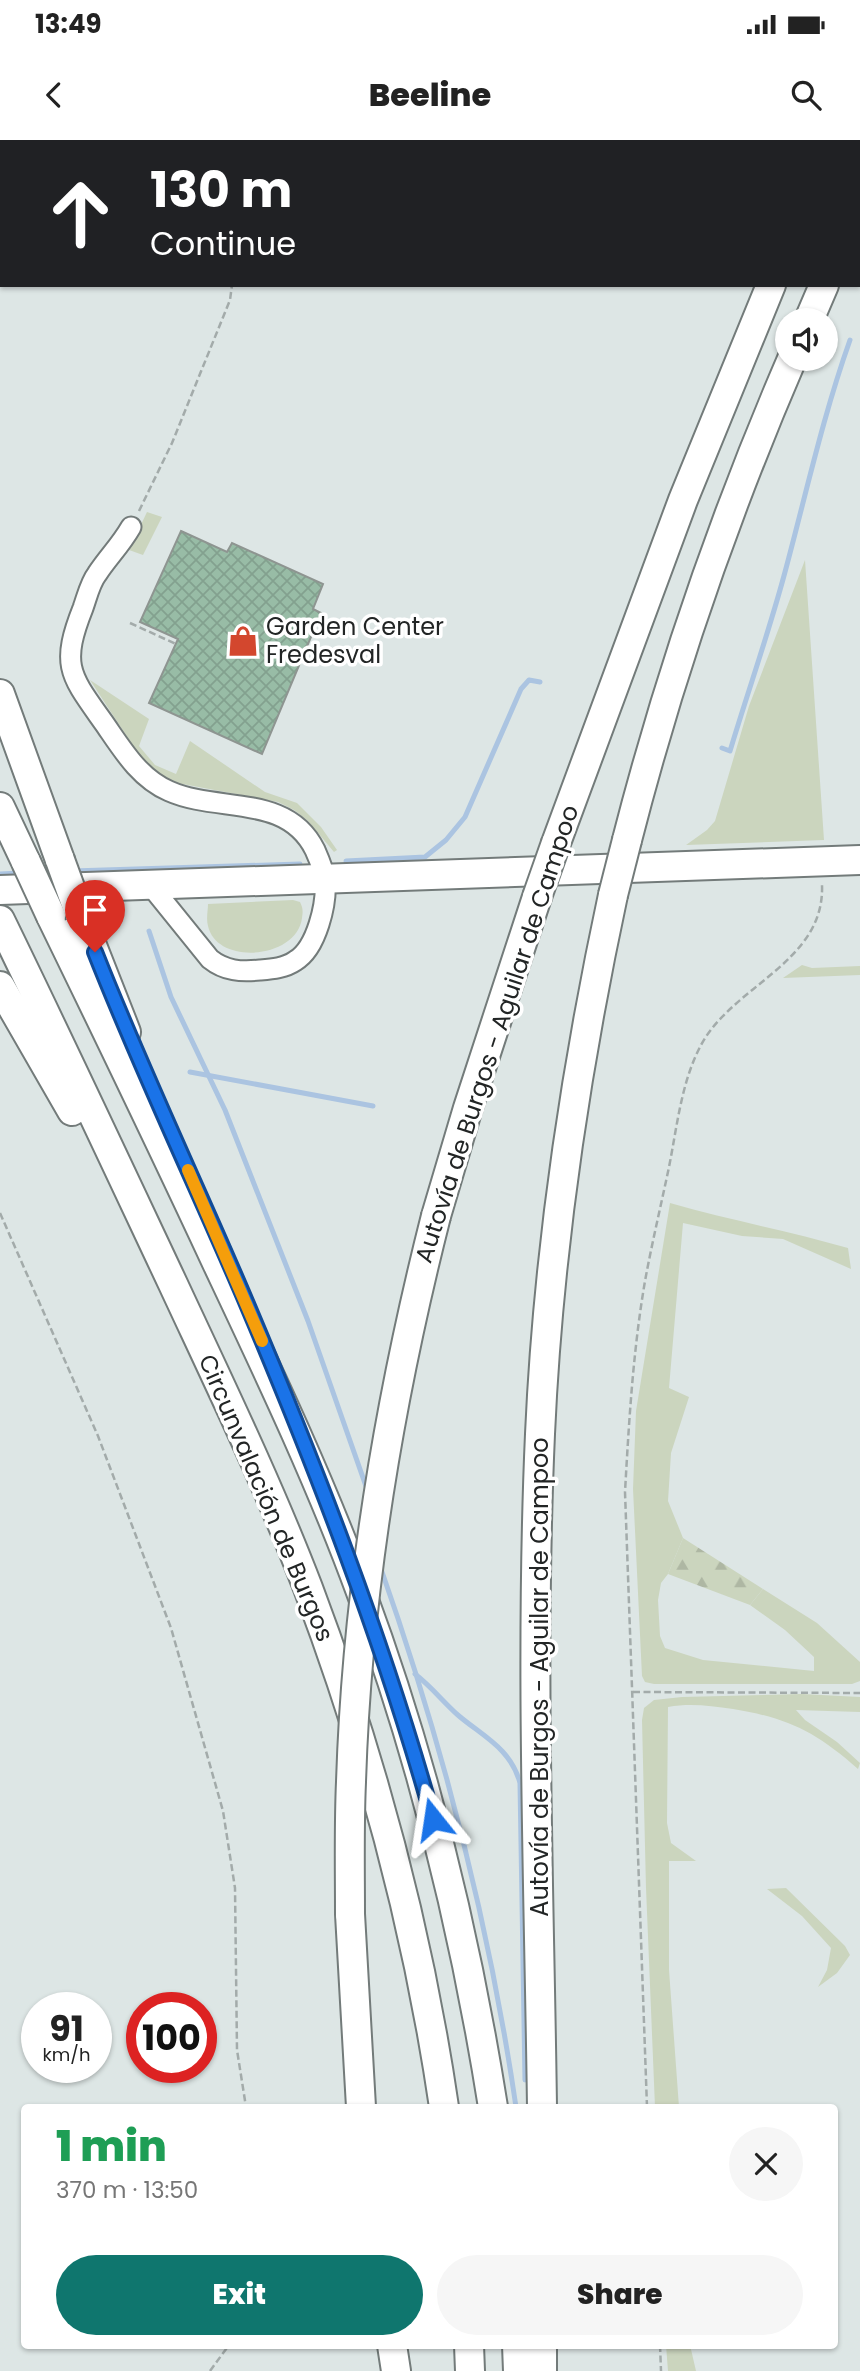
<!DOCTYPE html>
<meta charset="utf-8">
<style>
body{margin:0;font-family:Poppins,sans-serif;background:#f6f6f6;color:#222;height:100vh;display:flex;flex-direction:column;font-size:26px;white-space:nowrap}
*{box-sizing:border-box;margin:0}
p{font-size:23px;color:#767676}
.icon{flex:none;width:38px;height:38px;fill:none;stroke:currentColor;stroke-width:2;stroke-linecap:round;stroke-linejoin:round}
.map{position:relative;flex:1;overflow:hidden}
.details{position:absolute;left:21px;top:1964px;width:817px;height:245px;display:flex;flex-direction:column;background:#fff;border-radius:7px;box-shadow:0 2px 5px #0004}
.details>*{flex:none}
.guide{position:absolute;left:0px;top:0px;width:861px;height:147px;box-shadow:0 2px 5px #0004;background:#202124;color:#fff;overflow:hidden}
.fabs{position:absolute;left:775px;top:168px;display:grid;gap:14px}
.fabs a{display:grid;place-items:center;width:63px;height:63px;border-radius:50%;background:#fff;box-shadow:0 2px 5px #0004;font-size:35px}
.speed{position:absolute;left:21px;top:1852px;display:flex;gap:14px;font-size:35px;font-weight:700;text-align:center}
.speed>*{display:grid;place-content:center;width:91px;height:91px;border-radius:50%;background:#fff;box-shadow:0 2px 5px #0004;line-height:1}
.speed small{font-size:18px;font-weight:400}
.speed .limit{border:10px solid #d22;background:#fff;color:#111}
.pin{position:absolute;display:grid;place-items:center;width:60px;height:60px;color:#fff;margin:-72px -30px;border-radius:50% 50% 50% 0;rotate:-45deg;box-shadow:0 0 7px #0007}
.pin .icon{rotate:45deg}
.me{position:absolute;width:77px;margin:-38px;rotate:345deg;stroke-linejoin:round;filter:drop-shadow(0 0 5px #0008)}
.turn{display:flex;align-items:center;gap:24px;height:147px;padding:0 35px;font-size:32px}
.turn .icon{width:91px;height:91px;stroke-width:2.5}
.turn b{display:block;font-size:49px;line-height:60px}
.round{display:grid;place-items:center;flex:none;width:74px;height:74px;border-radius:37px;background:#f6f6f6}
.headline{display:flex;align-items:center;justify-content:space-between;height:119px;padding:0 35px}
h1{font-size:42px;font-weight:800;line-height:52px;color:#1e9e55}
.action{display:flex;gap:14px;margin-top:auto;padding:14px 35px}
.action a{flex:1;height:80px;border-radius:42px;background:#0f766e;color:#fff;font-size:28px;font-weight:800;line-height:80px;text-align:center}
.action a+a{background:#f6f6f6;color:#222}
.status{display:flex;justify-content:space-between;align-items:center;height:49px;padding:0 35px;background:#fff;direction:ltr}
.status svg{height:19px;fill:currentColor}
header{display:flex;justify-content:space-between;align-items:center;height:91px;padding:0 35px;background:#fff;font-size:32px;font-weight:800}
.map>svg:first-child{display:block}
.green{fill:#cbd5be}
.forest{fill:url(#forest-firs)}
.lines{fill:none;stroke-linecap:round;stroke-linejoin:round}
.stream{stroke:#abc4e1;stroke-width:5}
.building{fill:url(#building-cross-hatch);stroke:#8e9591;stroke-width:2}
.minor-casing{stroke:#737b7a;stroke-width:23}
.highway-casing{stroke:#737b7a;stroke-width:32}
.path{stroke:#a3abaa;stroke-width:2.5;stroke-dasharray:7 3.5;stroke-linecap:butt}
.minor{stroke:#fff;stroke-width:19}
.highway{stroke:#fff;stroke-width:28}
.highway-bridge-casing{stroke:#737b7a;stroke-width:32;stroke-linecap:butt}
.highway-bridge{stroke:#fff;stroke-width:28}
.route-casing{stroke:#114b97;stroke-width:18}
.route{stroke:#1a73e8;stroke-width:12}
.slow{stroke:#f59e0b;stroke-width:12}
.labels{text-anchor:middle;stroke-width:7;stroke-linejoin:round;paint-order:stroke}
.poi-label{font-size:24px;fill:#222525;stroke:#fff;text-anchor:start}
.street-label{font-size:24px;fill:#222525;stroke:#fff}
</style>
<div class="status"><b>13:49</b><svg viewBox="0 0 49 12"><path d="M0 12V9h3v3zM5 12V6h3v6zM10 12V3h3v9zM15 12V0h3v12zM26 1h20v11H26zM47 4h2v5h-2z"/></svg></div>
<header><svg class="icon" aria-label="back" viewBox="0 0 24 24"><path d="M15 5l-7 7 7 7"/></svg>Beeline<svg class="icon" aria-label="search" viewBox="0 0 24 24"><circle cx="10" cy="10" r="6"/><path d="M15 15l6 6"/></svg></header>
<div class="map">
<svg width="860" height="2231" viewBox="0 0 860 2231">
<defs>
<pattern id="forest-firs" width="22" height="20" patternUnits="userSpaceOnUse" patternTransform="scale(1.75)"><rect width="22" height="20" fill="#cbd5be"/><path d="M5 1l3.5 6h-7zM16 11l3.5 6h-7z" fill="#aeb7a3"/></pattern>
<pattern id="building-cross-hatch" width="8" height="8" patternUnits="userSpaceOnUse" patternTransform="scale(1.75)"><rect width="8" height="8" fill="#98bca6"/><path d="M0 0l8 8M0 8l8-8" fill="none" stroke="#83a18f"/></pattern>
</defs>
<rect width="100%" height="100%" fill="#dde6e5"/>
<g class="green">
<polygon points="147,372 162,377 143,415 129,410"/>
<polygon points="805,420 824,700 686,705 707,690 715,681 749,566"/>
<polygon points="90,540 149,579 139,606 155,625 176,634 190,601 265,652 297,663 321,687 337,710 334,712 308,681 294,670 278,662 177,643 146,626"/>
<path d="M 293,760 L 300,762 C 303,768 303,771 302,778 C 297,819 217,826 208,786 C 206,779 208,770 208,764 Z"/>
<polygon points="802,825 812,828 860,826 860,835 783,838"/>
<path d="M 670,1063 C 729,1080 789,1091 848,1108 L 851,1129 L 783,1099 L 742,1096 L 683,1083 L 669,1248 L 689,1257 L 671,1313 L 668,1361 L 683,1398 L 668,1434 L 661,1443 L 658,1460 L 660,1496 L 665,1508 L 703,1520 L 814,1531 L 814,1517 L 785,1490 L 750,1465 L 763,1449 L 817,1483 L 860,1522 L 860,1541 L 852,1544 L 654,1544 L 645,1542 L 642,1536 L 633,1349 L 636,1271 Z"/>
<path d="M 802,1554 L 860,1557 L 860,1572 L 796,1570 L 805,1580 L 837,1602 L 860,1623 L 858,1629 C 816,1592 788,1578 733,1569 C 710,1566 691,1563 668,1567 L 667,1683 L 671,1703 L 696,1721 L 669,1721 L 669,1830 L 679,1967 L 655,1967 L 646,1748 L 642,1580 L 644,1568 L 654,1560 L 682,1557 Z"/>
<polygon points="786,1748 845,1806 850,1815 837,1833 818,1847 827,1830 831,1808 802,1776 767,1749"/>
<polygon points="666,2205 690,2205 696,2231 668,2231"/>
</g>
<polygon class="forest" points="683,1398 763,1449 750,1465 668,1434"/>
<g class="lines">
<g class="stream">
<path d="M 722,608 L 730,611 C 748,551 769,492 785,432 C 806,354 823,276 850,200"/>
<polyline points="346,721 425,717 446,700 465,677 521,549 529,540 540,542"/>
<polyline points="72,731 300,724"/>
<polyline points="0,734 20,733"/>
<polyline points="149,791 171,857 225,970 308,1181 368,1352"/>
<polyline points="190,932 373,966"/>
<path d="M 380,1426 C 442,1602 489,1782 516,1967"/>
<path d="M 415,1534 C 432,1547 443,1562 459,1576 C 484,1597 511,1609 520,1643 L 525,1940"/>
</g>
</g>
<polygon class="building" points="181,391 227,412 232,403 323,444 313,469 321,473 262,614 149,563 178,499 140,482"/>
<g class="lines">
<defs>
<path id="minor" d="M 131,387 C 120,406 109,416 97,434 C 90,443 87,457 83,468 C 60,526 70,535 104,583 C 122,609 139,638 169,651 C 218,673 287,653 315,710 C 319,719 324,730 325,740 C 327,763 317,808 295,821 C 285,828 272,829 260,830 C 241,832 225,831 210,819 L 151,746"/>
<g id="highway">
<polyline points="39,2 51,0"/>
<polyline points="842,2 843,0"/>
<polyline points="0,27 2,27"/>
<polyline points="859,73 860,72"/>
<polyline points="859,111 860,111"/>
<polyline points="809,180 824,145"/>
<polyline points="0,554 60,720"/>
<polyline points="0,667 26,722"/>
<path d="M 627,700 C 669,536 725,374 792,219"/>
<polyline points="556,703 683,360 771,145"/>
<polyline points="0,750 860,720"/>
<polyline points="80,775 126,892"/>
<path d="M 51,776 C 107,891 163,1007 217,1123 C 268,1231 320,1340 361,1452 C 423,1619 465,1791 493,1967"/>
<path d="M 0,780 C 59,901 116,1023 173,1144 C 220,1245 268,1344 308,1448 C 371,1615 418,1790 444,1967"/>
<polyline points="0,846 72,971"/>
<polyline points="436,1076 468,968 537,757"/>
<polyline points="350,1774 361,1967"/>
<path d="M 542,1967 C 539,1743 530,1518 540,1294 C 548,1113 575,932 613,755"/>
<polyline points="392,2205 396,2231"/>
<polyline points="469,2205 470,2231"/>
<polyline points="517,2205 518,2231"/>
<polyline points="542,2231 542,2205"/>
</g>
</defs>
<use href="#minor" class="minor-casing"/>
<use href="#highway" class="highway-casing"/>
<g class="path">
<polyline points="139,371 172,303 230,160 232,145"/>
<polyline points="130,483 176,504"/>
<polyline points="0,1073 98,1296 171,1488 223,1671 235,1748 237,1910 246,1967"/>
<polyline points="633,1552 860,1553"/>
<path d="M 647,1967 L 625,1352 C 629,1281 633,1211 645,1141 C 652,1103 661,1065 669,1027 C 677,987 681,945 699,909 C 729,846 825,824 822,745"/>
<polyline points="660,2205 661,2231"/>
<polyline points="210,2231 229,2205"/>
</g>
<use href="#minor" class="minor"/>
<use href="#highway" class="highway"/>
<defs>
<g id="highway-bridge">
<polyline points="60,720 80,775"/>
<polyline points="26,722 51,776"/>
<polyline points="613,755 627,700"/>
<polyline points="537,757 556,703"/>
<path d="M 350,1774 C 350,1730 349,1686 351,1642 C 357,1450 389,1261 436,1076"/>
</g>
</defs>
<use href="#highway-bridge" class="highway-bridge-casing"/>
<use href="#highway-bridge" class="highway-bridge"/>
</g>
<g class="lines">
<defs>
<path id="route" d="M 95,812 C 141,929 195,1042 244,1157 C 316,1327 383,1500 433,1679"/>
</defs>
<use href="#route" class="route-casing"/>
<use href="#route" class="route"/>
<polyline class="slow" points="188,1030 262,1201"/>
</g>
<defs>
<symbol id="shop-bare" viewBox="-9 -9 18 18"><path d="M-5-2.5h2.3a2.7 3.5 0 0 1 5.4 0H5L5.5 6h-11ZM-1.5-2.5h3a1.5 2.3 0 0 0-3 0Z" fill="#d3472e" stroke="#fff" stroke-width="2.5" paint-order="stroke"/></symbol>
</defs>
<g fill-rule="evenodd">
<use href="#shop-bare" x="221" y="479" width="44" height="44"/>
</g>
<g class="labels">
<g class="poi-label">
<text x="266" y="495">Garden Center<tspan x="266" dy="28">Fredesval</tspan></text>
</g>
<g class="street-label">
<text transform="translate(497 894) rotate(-72)" y="8">Autovía de Burgos - Aguilar de Campoo</text>
<text transform="translate(266 1358) rotate(67)" y="8">Circunvalación de Burgos</text>
<text transform="translate(540 1537) rotate(-90)" y="8">Autovía de Burgos - Aguilar de Campoo</text>
</g>
</g>
</svg>
<div class="fabs">
<a><svg class="icon" aria-label="sound" viewBox="0 0 24 24"><path d="M4 9h4l5-4v14l-5-4H4zM17 9q2 3 0 6"/></svg></a>
</div>
<div class="speed"><div>91<small>km/h</small></div><div class="limit">100</div></div>
<div class="pin" style="left:95px;top:812px;background:#d93025"><svg class="icon" aria-label="arrive" viewBox="0 0 24 24"><path d="M6 21V4h12l-3 4 3 4H6"/></svg></div>
<svg class="me" style="left:433px;top:1679px" viewBox="-20 -20 40 40"><path d="M0-17L14 15 0 8-14 15z" fill="#1a73e8" stroke="#fff" stroke-width="4"/></svg>
<div class="guide">
<div class="turn"><svg class="icon" aria-label="ahead" viewBox="0 0 24 24"><path d="M12 20V5M6 11l6-6 6 6"/></svg><div><b>130 m</b>Continue</div></div>
</div>
<section class="details">
<div class="headline"><div><h1>1 min</h1><p>370 m · 13:50</p></div><a class="round"><svg class="icon" aria-label="close" viewBox="0 0 24 24"><path d="M6 6l12 12M18 6L6 18"/></svg></a></div>
<div class="action"><a>Exit</a><a>Share</a></div>
</section>
</div>
